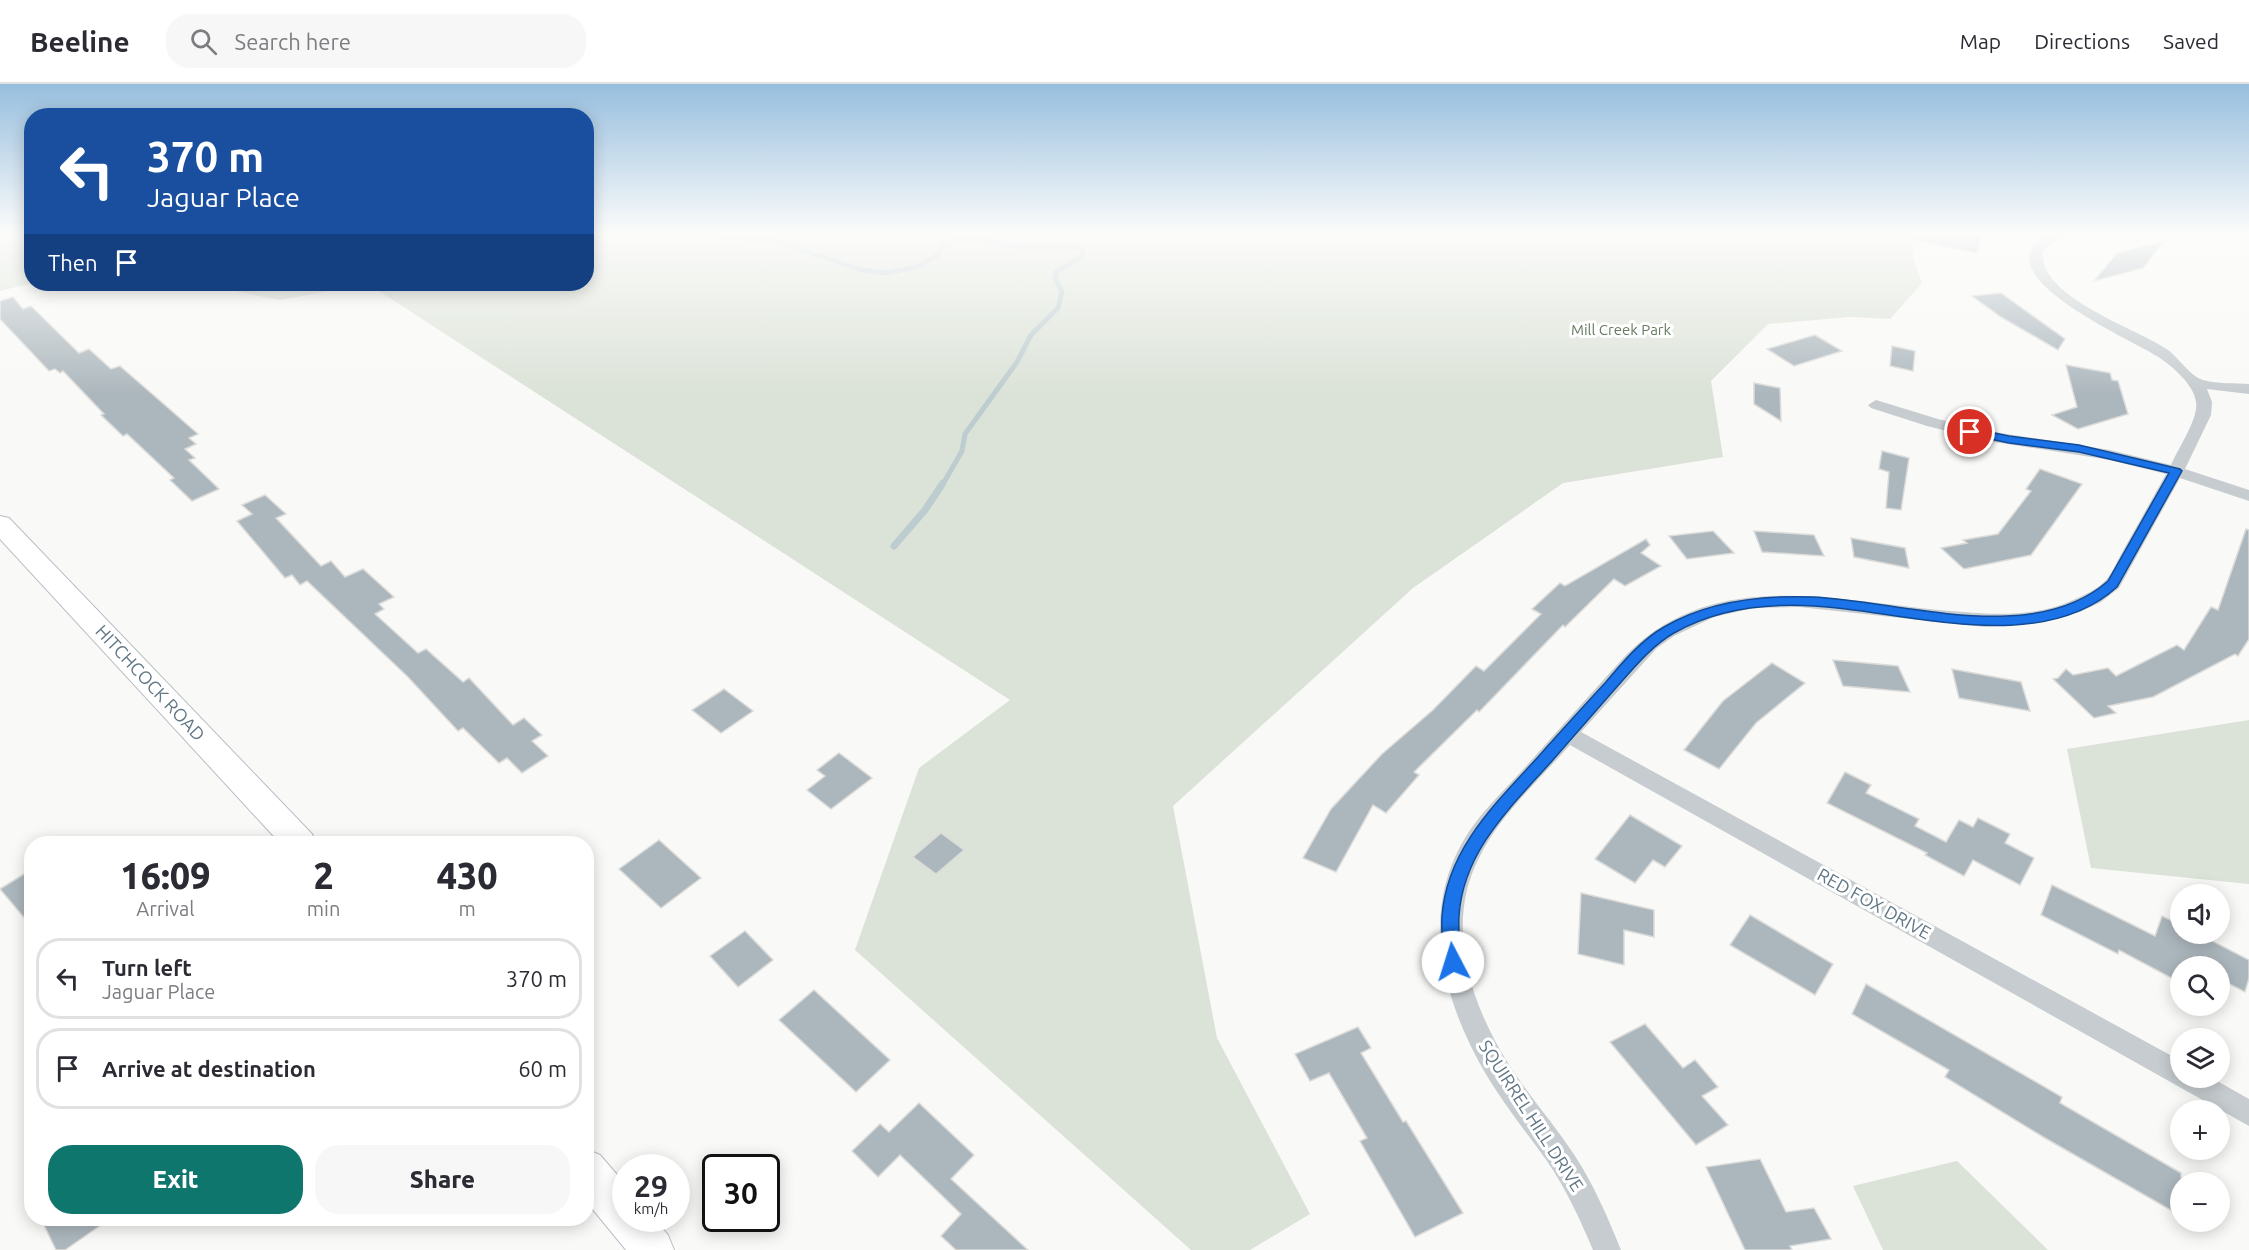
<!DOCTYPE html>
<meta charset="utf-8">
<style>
body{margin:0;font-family:Ubuntu,sans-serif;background:#f7f7f7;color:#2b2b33;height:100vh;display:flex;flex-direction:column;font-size:22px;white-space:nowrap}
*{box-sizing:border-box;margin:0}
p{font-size:20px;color:#7c7c81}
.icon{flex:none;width:33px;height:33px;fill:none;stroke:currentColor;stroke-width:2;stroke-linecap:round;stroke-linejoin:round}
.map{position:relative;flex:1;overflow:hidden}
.panel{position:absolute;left:24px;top:752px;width:570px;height:390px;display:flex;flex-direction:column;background:#fff;border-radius:24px;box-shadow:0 3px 15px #0003}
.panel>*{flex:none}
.hud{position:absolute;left:24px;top:24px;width:570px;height:183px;border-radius:24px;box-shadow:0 3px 15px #0003;background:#1a4fa0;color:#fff;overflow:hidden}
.tools{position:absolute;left:2170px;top:800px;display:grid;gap:12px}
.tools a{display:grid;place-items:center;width:60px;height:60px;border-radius:50%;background:#fff;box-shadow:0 3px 15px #0003;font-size:30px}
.speed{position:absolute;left:612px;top:1070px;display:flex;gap:12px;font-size:30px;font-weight:700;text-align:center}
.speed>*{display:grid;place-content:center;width:78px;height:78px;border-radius:50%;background:#fff;box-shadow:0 3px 15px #0003;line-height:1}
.speed small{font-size:15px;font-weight:400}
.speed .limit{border:3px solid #111;border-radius:9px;background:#fff;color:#111}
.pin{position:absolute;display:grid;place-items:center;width:51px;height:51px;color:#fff;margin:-26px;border:3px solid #fff;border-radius:50%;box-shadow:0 2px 6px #0007}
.me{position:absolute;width:66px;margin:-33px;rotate:355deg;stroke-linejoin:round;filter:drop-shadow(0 0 4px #0008)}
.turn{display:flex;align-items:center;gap:21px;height:126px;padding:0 24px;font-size:27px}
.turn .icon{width:78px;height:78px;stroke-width:2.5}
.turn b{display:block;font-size:42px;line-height:51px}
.then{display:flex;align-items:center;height:57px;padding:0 24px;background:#0003;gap:12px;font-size:22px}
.eta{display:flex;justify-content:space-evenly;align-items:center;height:102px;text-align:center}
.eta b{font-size:36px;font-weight:800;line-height:42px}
.primary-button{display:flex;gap:12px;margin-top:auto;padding:12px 24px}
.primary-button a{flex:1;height:69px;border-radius:24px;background:#0f766e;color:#fff;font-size:24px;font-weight:800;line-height:69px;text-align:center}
.primary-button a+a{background:#f7f7f7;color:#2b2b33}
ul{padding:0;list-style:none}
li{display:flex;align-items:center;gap:18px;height:81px;margin:0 12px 9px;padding:0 12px;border:3px solid #e1e1e2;border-radius:24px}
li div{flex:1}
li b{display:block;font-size:22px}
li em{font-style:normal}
header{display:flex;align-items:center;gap:36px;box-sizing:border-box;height:84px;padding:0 30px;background:#fff;border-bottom:2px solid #e1e1e2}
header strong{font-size:28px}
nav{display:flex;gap:33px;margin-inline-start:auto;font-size:21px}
.search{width:420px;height:54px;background:#f7f7f7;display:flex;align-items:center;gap:15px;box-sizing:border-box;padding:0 21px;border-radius:24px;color:#7c7c81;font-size:22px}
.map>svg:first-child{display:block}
.green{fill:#dbe2d7}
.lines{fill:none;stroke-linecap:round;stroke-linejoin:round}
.stream-far1{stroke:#bdcccf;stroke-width:5}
.stream{stroke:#bdcccf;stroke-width:7}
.building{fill:#acb7bd;stroke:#dbdbd9;stroke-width:1.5}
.secondary-casing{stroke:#b8bfc4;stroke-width:2}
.street{fill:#c6cccf;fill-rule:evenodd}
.secondary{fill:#fff;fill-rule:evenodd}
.route{fill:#1a73e8;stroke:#114b97;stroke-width:1.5}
.labels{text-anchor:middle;stroke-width:6;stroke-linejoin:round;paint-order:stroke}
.far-park-label{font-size:15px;fill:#677b61;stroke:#fff}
.street-label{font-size:18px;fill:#617785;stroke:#fff}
</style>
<header>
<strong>Beeline</strong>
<div class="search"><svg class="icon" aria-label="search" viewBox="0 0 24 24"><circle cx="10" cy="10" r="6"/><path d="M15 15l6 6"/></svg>Search here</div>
<nav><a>Map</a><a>Directions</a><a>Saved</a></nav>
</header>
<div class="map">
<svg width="2249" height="1166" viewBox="0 0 2249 1166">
<rect width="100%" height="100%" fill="#f9f9f7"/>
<g class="green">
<polygon points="0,148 31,148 32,199 0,207"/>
<path d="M 587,148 L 1919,148 C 1905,162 1917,184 1922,199 L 1890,235 L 1850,233 L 1768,240 L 1711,297 L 1723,373 L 1563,399 L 1413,504 L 1173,722 L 1217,954 L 1310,1130 L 1250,1166 L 1191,1166 L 855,866 L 919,684 L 1010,616 L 368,200 L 279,216 L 200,200 L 586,200 Z"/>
<polygon points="2249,636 2249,800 2091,784 2067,665"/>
<polygon points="1957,1077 2048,1166 1883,1166 1853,1102"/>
</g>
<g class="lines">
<polyline class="stream-far1" points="671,148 776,157 858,185 886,189 920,182 937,171 945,160 957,156 972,155 1020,163 1080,163 1084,167 1079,174 1056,188 1055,194 1062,208 1058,224 1031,251 1017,278 965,350 962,367 943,400"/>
<polyline class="stream" points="894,462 925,426 943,399"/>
</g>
<g class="building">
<polygon points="1918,148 1970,148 1981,151 1977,169 1917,157"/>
<polygon points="2164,157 2143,184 2094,197 2117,169"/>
<polygon points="2001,209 2065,255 2058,266 2001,233 1972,212"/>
<polygon points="13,213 23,225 31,222 79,269 89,265 111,285 120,282 198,350 189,354 196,360 185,365 195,374 189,376 219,405 192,417 170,396 174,394 127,350 123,352 101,331 104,330 63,287 60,289 55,285 49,287 0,235 0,217"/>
<polygon points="1815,251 1842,267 1794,282 1767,265"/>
<polygon points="1892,262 1915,267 1913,287 1890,282"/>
<polygon points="2066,281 2110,289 2112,296 2118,297 2128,330 2078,345 2052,331 2077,323"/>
<polygon points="1754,299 1780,304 1781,337 1754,320"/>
<polygon points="1882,367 1909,374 1901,426 1886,424 1889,388 1879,385"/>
<polygon points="2040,385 2082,400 2031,471 1964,485 1941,464 1967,459 1963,456 1998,450 2031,407 2026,405"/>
<polygon points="265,411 286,430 276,434 321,482 331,477 345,493 363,485 394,513 379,520 384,525 375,530 418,569 426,565 463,598 469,594 513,641 524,634 542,651 532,657 548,672 522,689 507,674 499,679 463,644 458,647 408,593 307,497 300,501 292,491 285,494 237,437 252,430 242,421"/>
<polygon points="2246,445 2249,446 2249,555 2238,572 2235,570 2153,613 2108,622 2116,629 2094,634 2053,595 2058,594 2066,585 2073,591 2108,584 2116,592 2177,561 2184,566 2211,523 2218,526"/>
<polygon points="1713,447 1734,469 1687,475 1669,452"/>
<polygon points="1754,447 1814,451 1824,472 1762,468"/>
<polygon points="1851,454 1905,464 1909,484 1854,473"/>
<polygon points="1646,455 1650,461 1641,469 1661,482 1625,502 1614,495 1565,543 1563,541 1479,628 1477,626 1414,688 1419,691 1386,729 1373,721 1336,788 1303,774 1331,725 1382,670 1433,626 1476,582 1484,587 1541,530 1532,525 1560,499 1565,502"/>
<polygon points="1833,576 1898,582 1910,608 1843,602"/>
<polygon points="1772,579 1805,599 1756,639 1719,685 1684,666 1723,617"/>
<polygon points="1952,585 2021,598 2030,627 1959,614"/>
<polygon points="724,605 753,627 721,649 692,626"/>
<polygon points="839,669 872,694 831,725 807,706 825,692 817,686"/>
<polygon points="1845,688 1871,701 1866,709 1919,735 1915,742 1946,758 1959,736 1973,743 1978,734 2010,750 2005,759 2034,774 2020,801 1973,776 1964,792 1925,771 1927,769 1827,719"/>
<polygon points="1630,731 1682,762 1665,783 1653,776 1635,799 1595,775"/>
<polygon points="941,749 964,766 936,790 913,773"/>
<polygon points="659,756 701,794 661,824 619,785"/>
<polygon points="32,785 32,843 0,805"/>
<polygon points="2052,801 2155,852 2162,832 2181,841 2181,849 2197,849 2249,876 2249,894 2245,908 2220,895 2220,882 2181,882 2179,898 2119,866 2118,870 2041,831"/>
<polygon points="1581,809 1654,826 1654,853 1624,846 1624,881 1578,870"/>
<polygon points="1750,831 1833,880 1815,911 1730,861"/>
<polygon points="745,847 773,876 738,903 710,872"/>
<polygon points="1866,900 2062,1013 2060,1019 2181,1089 2181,1132 2045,1054 1945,993 1949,986 1852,930"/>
<polygon points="814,906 890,976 856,1008 779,936"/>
<polygon points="1645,940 1683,984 1695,976 1718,1003 1702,1012 1728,1041 1696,1061 1610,958"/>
<polygon points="1358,943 1371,964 1361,969 1403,1038 1406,1037 1463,1129 1415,1153 1360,1057 1367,1054 1329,989 1310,997 1295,970"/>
<polygon points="919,1019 974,1071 951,1095 1028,1166 956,1166 941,1152 961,1130 900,1071 878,1093 852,1067 880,1040 889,1048"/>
<polygon points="1760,1075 1786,1128 1814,1124 1831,1155 1790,1162 1792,1166 1745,1166 1706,1083"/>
<polygon points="54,1134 111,1134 65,1166 56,1166 44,1141"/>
</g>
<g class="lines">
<defs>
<g id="secondary">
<polygon points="0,432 9,434 312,750 316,759 280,759 0,455"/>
<polygon points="586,1065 600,1071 626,1101 626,1134 653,1134 668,1151 674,1166 626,1166 586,1117"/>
</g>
</defs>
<use href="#secondary" class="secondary-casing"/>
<path class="street" d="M 2054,148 L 2071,148 L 2053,158 L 2043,167 C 2037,213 2137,244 2168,266 C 2179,274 2190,292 2203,296 C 2217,300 2235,299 2249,300 L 2249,310 L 2207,305 L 2212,318 L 2211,331 L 2185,385 L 2249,406 L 2249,417 L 2180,394 L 2119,504 L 2101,518 L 2080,528 L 2041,539 L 1985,543 L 1799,523 L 1753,524 L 1714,533 L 1674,552 L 1657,564 L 1581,648 L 2181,977 L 2181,993 L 2210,993 L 2249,1015 L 2249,1042 L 1570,661 C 1539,696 1500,731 1479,774 C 1442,845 1474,930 1516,991 C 1535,1019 1557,1044 1575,1072 C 1594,1101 1608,1134 1621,1166 L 1593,1166 C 1580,1135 1566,1105 1547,1077 C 1527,1049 1505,1022 1487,992 C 1439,911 1415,814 1479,734 C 1494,715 1512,698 1528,680 C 1561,643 1594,606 1628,569 C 1721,478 1849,521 1963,528 C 1998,531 2038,532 2071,517 C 2082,512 2097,506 2106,496 C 2113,488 2118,475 2124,465 C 2138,440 2152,415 2166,390 L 2110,376 L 1988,357 L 1927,342 L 1871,324 L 1868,321 L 1876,316 L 1938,335 L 1988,347 L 2110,366 L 2171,381 C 2178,365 2199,334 2196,318 C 2194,300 2170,280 2155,271 C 2128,254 1969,185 2054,148 Z"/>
<use href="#secondary" class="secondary"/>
</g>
<linearGradient id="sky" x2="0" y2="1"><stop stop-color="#97bede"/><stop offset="0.48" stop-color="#fcfcfb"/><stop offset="1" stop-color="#fcfcfb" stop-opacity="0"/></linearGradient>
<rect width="2249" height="311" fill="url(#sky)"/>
<path class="route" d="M 1970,344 L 2009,352 L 2079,361 L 2180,385 L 2182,387 L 2117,503 C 2040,573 1906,527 1814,522 C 1766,519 1716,525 1674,549 C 1651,562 1632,586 1615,605 C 1594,629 1573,653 1552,677 C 1511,723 1463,767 1459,832 C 1458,847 1460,863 1461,878 L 1459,883 L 1453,885 L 1447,883 L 1444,878 C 1443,863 1441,847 1442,832 C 1447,765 1495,720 1538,673 C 1560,648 1583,623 1605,599 C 1622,579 1641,556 1664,543 C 1708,517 1763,511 1813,513 C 1902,517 2033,563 2108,497 L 2169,389 L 2079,368 L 2009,359 L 1966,350 L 1964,348 Z"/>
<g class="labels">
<g class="far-park-label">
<text x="1621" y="251">Mill Creek Park</text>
</g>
<g class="street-label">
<text transform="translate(150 599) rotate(47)" y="6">HITCHCOCK ROAD</text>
<text transform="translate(1874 820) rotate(29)" y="6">RED FOX DRIVE</text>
<text transform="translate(1531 1032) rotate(57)" y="6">SQUIRREL HILL DRIVE</text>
</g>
</g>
</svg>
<div class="tools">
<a><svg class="icon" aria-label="sound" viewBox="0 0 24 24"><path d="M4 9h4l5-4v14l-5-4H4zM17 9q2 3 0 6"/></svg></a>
<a><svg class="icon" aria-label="search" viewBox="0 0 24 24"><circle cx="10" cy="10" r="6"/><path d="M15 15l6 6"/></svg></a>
<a><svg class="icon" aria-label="layers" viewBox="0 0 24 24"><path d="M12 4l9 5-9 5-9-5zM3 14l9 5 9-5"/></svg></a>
<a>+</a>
<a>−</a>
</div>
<div class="speed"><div>29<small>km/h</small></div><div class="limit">30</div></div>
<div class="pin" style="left:1970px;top:348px;background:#d93025"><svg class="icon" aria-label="arrive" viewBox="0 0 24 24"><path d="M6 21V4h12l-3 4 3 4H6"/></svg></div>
<svg class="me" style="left:1453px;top:878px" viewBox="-20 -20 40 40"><circle r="19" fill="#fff"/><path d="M0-13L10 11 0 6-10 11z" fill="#1a73e8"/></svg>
<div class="hud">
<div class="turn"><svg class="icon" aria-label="left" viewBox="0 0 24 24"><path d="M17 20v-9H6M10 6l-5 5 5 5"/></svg><div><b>370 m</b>Jaguar Place</div></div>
<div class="then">Then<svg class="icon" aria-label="arrive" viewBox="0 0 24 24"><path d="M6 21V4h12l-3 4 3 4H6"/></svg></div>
</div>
<section class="panel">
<div class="eta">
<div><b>16:09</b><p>Arrival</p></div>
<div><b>2</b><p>min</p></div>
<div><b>430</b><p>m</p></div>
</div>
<ul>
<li><svg class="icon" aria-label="left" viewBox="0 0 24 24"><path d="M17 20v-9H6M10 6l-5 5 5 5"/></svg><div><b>Turn left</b><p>Jaguar Place</p></div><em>370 m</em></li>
<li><svg class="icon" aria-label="arrive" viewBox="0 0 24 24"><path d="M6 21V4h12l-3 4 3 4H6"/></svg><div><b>Arrive at destination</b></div><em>60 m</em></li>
</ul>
<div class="primary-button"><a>Exit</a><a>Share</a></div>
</section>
</div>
